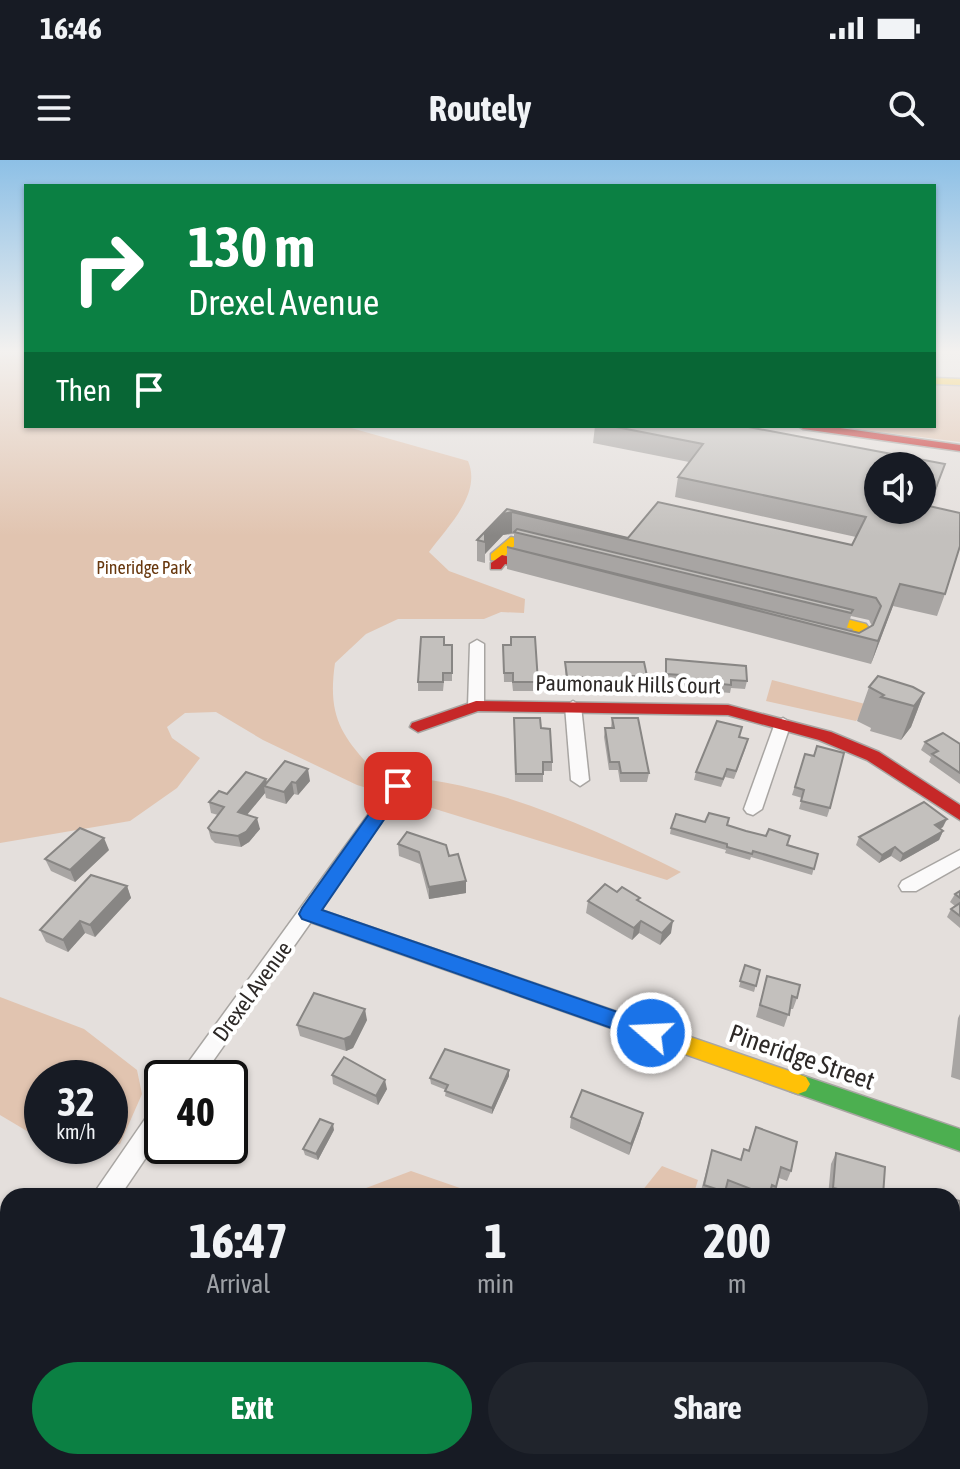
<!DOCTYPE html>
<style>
body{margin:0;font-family:"Asap Condensed",sans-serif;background:#20242c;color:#f1f3f6;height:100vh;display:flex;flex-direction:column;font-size:30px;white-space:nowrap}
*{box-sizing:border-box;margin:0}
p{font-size:26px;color:#9ea1a6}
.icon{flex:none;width:44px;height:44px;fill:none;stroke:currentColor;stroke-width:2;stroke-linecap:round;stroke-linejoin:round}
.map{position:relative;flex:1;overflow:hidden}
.side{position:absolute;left:0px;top:1028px;width:960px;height:282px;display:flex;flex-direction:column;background:#171b24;border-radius:24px 24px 0 0;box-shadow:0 2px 6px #0004}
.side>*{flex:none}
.banner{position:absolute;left:24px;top:24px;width:912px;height:244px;border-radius:0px;box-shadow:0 2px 6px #0004;background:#0b8043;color:#fff;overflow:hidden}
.tools{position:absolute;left:864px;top:292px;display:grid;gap:16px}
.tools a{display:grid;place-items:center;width:72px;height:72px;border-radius:50%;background:#171b24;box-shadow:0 2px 6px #0004;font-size:40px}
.speed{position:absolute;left:24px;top:900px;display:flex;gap:16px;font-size:40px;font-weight:700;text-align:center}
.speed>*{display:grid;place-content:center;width:104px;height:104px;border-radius:50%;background:#171b24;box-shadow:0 2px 6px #0004;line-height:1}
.speed small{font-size:20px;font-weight:400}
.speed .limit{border:4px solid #111;border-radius:12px;background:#fff;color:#111}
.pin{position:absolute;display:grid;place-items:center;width:68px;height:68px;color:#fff;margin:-34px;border-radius:16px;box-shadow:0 4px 12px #0006}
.me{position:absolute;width:88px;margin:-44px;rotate:289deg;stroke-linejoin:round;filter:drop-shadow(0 0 6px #0008)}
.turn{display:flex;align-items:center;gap:28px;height:168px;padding:0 32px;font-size:36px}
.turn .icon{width:104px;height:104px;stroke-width:2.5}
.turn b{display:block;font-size:56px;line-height:68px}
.then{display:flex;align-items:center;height:76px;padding:0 32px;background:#0003;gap:16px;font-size:30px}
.eta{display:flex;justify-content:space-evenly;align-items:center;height:136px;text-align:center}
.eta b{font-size:48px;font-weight:700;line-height:56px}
.action{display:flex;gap:16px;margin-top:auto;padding:16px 32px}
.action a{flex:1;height:92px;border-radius:48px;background:#0b8043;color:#fff;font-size:32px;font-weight:700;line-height:92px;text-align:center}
.action a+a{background:#20242c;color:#f1f3f6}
.status{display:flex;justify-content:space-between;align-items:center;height:56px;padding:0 40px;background:#171b24;direction:ltr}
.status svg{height:22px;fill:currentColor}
header{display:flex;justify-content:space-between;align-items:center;height:104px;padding:0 32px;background:#171b24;font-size:36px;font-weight:700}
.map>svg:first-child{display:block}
.green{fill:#e1c4b0}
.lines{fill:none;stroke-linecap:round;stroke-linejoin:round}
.street-casing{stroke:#a8a5a2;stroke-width:3}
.fast-casing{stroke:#a8a5a2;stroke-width:3}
.slow-casing{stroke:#a8a5a2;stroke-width:3}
.jam-casing{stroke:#a8a5a2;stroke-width:3}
.street{fill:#fbfafa;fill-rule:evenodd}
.fast{fill:#4caf50;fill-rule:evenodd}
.slow{fill:#ffc107;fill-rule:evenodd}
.jam{fill:#c62828;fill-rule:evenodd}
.wall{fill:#a8a5a3;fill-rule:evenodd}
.shaded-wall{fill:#888684}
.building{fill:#c3c0bd;stroke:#888684;stroke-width:2;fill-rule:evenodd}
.route{fill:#1a73e8;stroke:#114b97;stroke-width:2}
.labels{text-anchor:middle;stroke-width:8;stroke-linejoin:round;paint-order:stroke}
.far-park-label{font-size:18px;fill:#67370d;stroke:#fff}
.street-label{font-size:22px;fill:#2d2927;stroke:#fff}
.near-street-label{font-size:26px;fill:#2d2927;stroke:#fff}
</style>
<div class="status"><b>16:46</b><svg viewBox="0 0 49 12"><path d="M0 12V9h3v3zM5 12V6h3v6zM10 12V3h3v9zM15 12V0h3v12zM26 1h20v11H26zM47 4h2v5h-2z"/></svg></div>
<header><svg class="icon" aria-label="menu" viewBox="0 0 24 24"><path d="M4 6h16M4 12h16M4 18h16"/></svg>Routely<svg class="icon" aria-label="search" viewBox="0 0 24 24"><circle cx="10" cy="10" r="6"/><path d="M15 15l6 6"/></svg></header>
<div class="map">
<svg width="960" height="1309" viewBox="0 0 960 1309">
<rect width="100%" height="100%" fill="#e4dfdc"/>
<g class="green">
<path d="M 0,192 L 26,192 L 26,266 L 344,266 L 468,301 C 482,334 448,366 429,392 L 449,411 L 525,439 L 524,453 L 501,452 L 484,459 L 398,459 L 366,474 L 335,503 C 327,558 342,577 379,616 C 484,617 588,666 681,712 L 667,720 L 357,625 L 263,580 L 216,552 L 185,553 L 167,567 L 172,578 L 200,598 L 177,628 L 130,661 L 0,683 Z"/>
<polygon points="934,225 960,226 960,282 833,266 934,266"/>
<polygon points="772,520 869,545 856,561 766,541"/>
<polygon points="0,837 84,869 137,910 142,934 120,984 110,985 110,918 42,918 42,980 0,955"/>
<polygon points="662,1006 698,1020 693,1036 638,1036"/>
<polygon points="411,1011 483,1036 345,1036"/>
<polygon points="739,1302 874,1302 866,1309 751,1309"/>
</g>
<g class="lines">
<defs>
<g id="street">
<polygon points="477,480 484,484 484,546 476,551 468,546 470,484"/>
<polygon points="573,541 581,546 589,620 580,626 571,620 565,546"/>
<polygon points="783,558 791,563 762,649 753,655 747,653 744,649 775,563"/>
<polygon points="398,620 407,626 404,630 201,918 177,918 392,622"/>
<polygon points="960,690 960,706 916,731 902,731 899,726 902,721"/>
<polygon points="162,943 162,974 120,1036 92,1036 154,946"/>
<polygon points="8,1168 8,1205 0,1208 0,1171"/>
</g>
<polygon id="fast" points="798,914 960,969 960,991 790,931 786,924 790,917"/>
<g id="slow">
<polygon points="934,218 960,219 960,225 934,224"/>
<polygon points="511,377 550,387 552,390 545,394 514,386 505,396 509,399 507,402 491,400 491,394"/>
<polygon points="818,452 866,464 868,467 858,490 831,486 831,480 848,481 853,469 813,459 813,453"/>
<polygon points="309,746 798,914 806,917 810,924 806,931 798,934 302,759 299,754 302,749"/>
</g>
<g id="jam">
<polygon points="798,266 826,266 960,285 960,291 803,269"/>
<polygon points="502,395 542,405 544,408 537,412 505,404 501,409 491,409 491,403"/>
<polygon points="476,541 728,545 831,572 879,592 960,645 960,660 867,600 819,580 728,555 478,551 418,572 410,567 412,563"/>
</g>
</defs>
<use href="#street" class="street-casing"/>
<use href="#fast" class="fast-casing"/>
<use href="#slow" class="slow-casing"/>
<use href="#jam" class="jam-casing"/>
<use href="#street" class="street"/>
<use href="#fast" class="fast"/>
<use href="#slow" class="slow"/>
<use href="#jam" class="jam"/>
</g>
<g class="wall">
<path d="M 595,266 L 743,266 L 938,325 L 930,347 L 945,434 L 937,456 L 893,446 L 871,504 L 507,409 L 507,387 L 514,389 L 514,374 L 503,375 L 485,394 L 485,403 L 477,401 L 477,380 L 507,349 L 628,378 L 852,385 L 856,377 L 675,337 L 678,317 L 689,302 L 593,283 ZM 851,456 L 869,460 L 872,466 L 859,473 L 846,470 Z"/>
<polygon points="511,477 538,522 537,531 513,531 512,522 504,522 503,485 511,485"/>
<polygon points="452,485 452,521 444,521 443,531 418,531 418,522"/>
<polygon points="666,499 747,521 745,529 731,528 730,533 680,528 680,523 664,522"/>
<polygon points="565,502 647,516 645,525 632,525 631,530 582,530 582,525 566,525"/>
<polygon points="869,527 924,533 911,567 901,580 870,571 871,568 857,561"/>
<polygon points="612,558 649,613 647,622 620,622 618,610 609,610 604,577 605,568 611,568"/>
<polygon points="514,566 541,568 552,602 552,611 543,611 543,622 515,622"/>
<polygon points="740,577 746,587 734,619 725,617 721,627 694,620 696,612"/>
<polygon points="925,582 960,584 960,624 929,602 931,597 921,590"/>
<polygon points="805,594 830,648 827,657 799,649 802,638 792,635"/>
<polygon points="266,619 267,623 310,621 298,635 294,634 286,644 266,638 265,633 247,655 260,669 249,682 241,687 215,683 211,679 208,668 218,655 211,653 209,642"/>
<polygon points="705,662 728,665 818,694 812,715 751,697 750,700 725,693 726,690 670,674 671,668"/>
<polygon points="943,667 940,669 943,671 939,680 900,702 891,696 879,703 856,685 859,677"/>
<polygon points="398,684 449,696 466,721 466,733 429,739 420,704 399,696"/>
<polygon points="109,690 75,722 51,711 45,699"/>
<polygon points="127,726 131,738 95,777 85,773 68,792 46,782 40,770"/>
<polygon points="960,731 960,768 947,757 951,749 955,746 950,742 955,734"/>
<polygon points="617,732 639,742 671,773 660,785 639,773 632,780 586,753 588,741"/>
<polygon points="745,805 760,810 754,832 739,827"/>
<polygon points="767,816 797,838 793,849 790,849 784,867 756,857"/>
<polygon points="960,854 960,920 951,917 958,858"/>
<polygon points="367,860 353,888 346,891 300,876 297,865"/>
<polygon points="509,910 509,916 492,954 445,936 446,930 431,924 430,918"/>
<polygon points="332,915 387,929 378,945 333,924"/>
<polygon points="643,953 640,965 629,995 570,968 571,957"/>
<polygon points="756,967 791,1011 787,1021 779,1018 772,1036 742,1036 725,1030 723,1036 705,1036 700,1034 712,990 740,1000 744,989 748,991"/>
<polygon points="334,970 318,1000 305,995 303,989"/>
<polygon points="836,993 883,1036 828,1036 831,1004"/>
<polygon points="952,1039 960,1041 960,1092 952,1089"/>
</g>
<g class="shaded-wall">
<polygon points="512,352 512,373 503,375 485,394 485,373 503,354"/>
<polygon points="900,424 893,446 871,504 878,481"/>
<polygon points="924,533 911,567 901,580 914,546"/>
<polygon points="308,609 310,621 298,635 296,623"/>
<polygon points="266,619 268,628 264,626 265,633 240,663 238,652"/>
<polygon points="292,622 294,634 286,644 284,632"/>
<polygon points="257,658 260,669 249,682 241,687 238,676"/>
<polygon points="947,659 943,667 931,674 935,665"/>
<polygon points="943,671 939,680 900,702 903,694"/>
<polygon points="104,678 109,690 75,722 70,710"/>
<polygon points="895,687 891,696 879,703 882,695"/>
<polygon points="466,721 466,733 429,739 429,727"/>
<polygon points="127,726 131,738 95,777 90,765"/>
<polygon points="80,761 85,773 68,792 63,780"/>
<polygon points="641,761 639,773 632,780 634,768"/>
<polygon points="673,761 671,773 660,785 662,773"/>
<polygon points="365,849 367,860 353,888 346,891 344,879"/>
<polygon points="509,910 509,916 492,954 492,948"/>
<polygon points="385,920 387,929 378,945 376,936"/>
<polygon points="643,953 640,965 629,995 631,984"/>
<polygon points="333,964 334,970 318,1000 316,994"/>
<polygon points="447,1302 463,1302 449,1309 446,1309 445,1303"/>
<polygon points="474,1302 489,1302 472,1309 472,1303"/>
</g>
<g class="building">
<path d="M 611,266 L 743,266 L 945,304 L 929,346 L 960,353 L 960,386 L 945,434 L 900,424 L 878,481 L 507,387 L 859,473 L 873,465 L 881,446 L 876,438 L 512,352 L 503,354 L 485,373 L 485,382 L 477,380 L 507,349 L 628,378 L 658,342 L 852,385 L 866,357 L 678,317 L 703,284 ZM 878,306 L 922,306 L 922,350 L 878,350 Z"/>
<polygon points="517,369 853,450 851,453 514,372"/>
<polygon points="421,477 444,477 444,485 452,485 452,513 443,513 443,522 418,522"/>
<polygon points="511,477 535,477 538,522 513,522 513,513 504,513 503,485 511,485"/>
<polygon points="666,499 746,506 747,521 731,520 731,525 681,520 681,515 666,514"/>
<polygon points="565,502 644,502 647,516 631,516 632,522 583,522 582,517 567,517"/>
<polygon points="878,516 913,527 924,533 914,546 881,537 884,535 869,527"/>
<polygon points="514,558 540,558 541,568 550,569 552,602 543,602 543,614 516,614"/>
<polygon points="612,558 638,558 649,613 621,613 619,602 610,602 605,568 614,568"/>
<polygon points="717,561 742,567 739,577 748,579 736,611 727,609 723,619 696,612"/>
<polygon points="943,573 960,584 960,613 932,594 938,591 925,582"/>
<polygon points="817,586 844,593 830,648 801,641 804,630 795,627 805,594 814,596"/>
<polygon points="285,601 308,609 296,623 292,622 284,632 264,626"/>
<polygon points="246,612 266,619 238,652 257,658 246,672 238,676 212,672 208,668 224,647 209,642 219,631 227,634"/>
<polygon points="924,642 947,659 935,665 943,671 903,694 895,687 882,695 859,677"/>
<polygon points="709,653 729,658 727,665 746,671 766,676 769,669 790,676 787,685 818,694 814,709 753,691 752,694 727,687 727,684 671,668 676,654 705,662"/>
<polygon points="80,668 104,678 70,710 45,699"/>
<polygon points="407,672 446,685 449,696 458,694 466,721 429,727 419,692 398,684"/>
<polygon points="91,715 127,726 90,765 80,761 63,780 40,770"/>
<polygon points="605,724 617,732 622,727 640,738 637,740 673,761 662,773 641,761 634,768 588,741"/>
<polygon points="960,731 960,738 955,734"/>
<polygon points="960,743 960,756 951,749"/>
<polygon points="745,805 760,810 756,826 740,821"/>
<polygon points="767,816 800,825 797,838 792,836 789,855 760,845"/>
<polygon points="314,833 365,849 351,876 344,879 297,865"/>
<polygon points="445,889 509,910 492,948 445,931 448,925 430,918"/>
<polygon points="344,897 385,920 376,936 332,915"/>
<polygon points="582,930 643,953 631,984 571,957"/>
<polygon points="320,959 333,964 316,994 303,989"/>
<polygon points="756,967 797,982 791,1011 781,1007 776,1027 772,1025 769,1036 728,1020 725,1032 704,1025 712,990 741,1000 744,989 749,991"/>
<polygon points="836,993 885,1007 883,1036 837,1036 838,1029 833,1028"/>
<polygon points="952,1039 960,1041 960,1079 952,1076"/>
<polygon points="32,1302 98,1302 103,1304 100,1309 28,1309"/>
<polygon points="341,1302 447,1302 445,1303 447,1309 343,1309"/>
<polygon points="634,1302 684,1302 695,1309 631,1309"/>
</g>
<linearGradient id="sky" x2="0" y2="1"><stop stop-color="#8dc0e6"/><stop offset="0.51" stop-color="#f3f1ef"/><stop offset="1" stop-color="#f3f1ef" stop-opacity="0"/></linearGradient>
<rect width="960" height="376" fill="url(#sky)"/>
<polygon class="route" points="398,620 407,626 322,750 658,866 662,873 658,879 651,882 302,759 299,754 302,748 392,622"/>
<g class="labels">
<g class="far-park-label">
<text x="144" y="414">Pineridge Park</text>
</g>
<g class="street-label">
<text transform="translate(628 524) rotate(1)" y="8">Paumonauk Hills Court</text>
<text transform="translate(252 831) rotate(-54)" y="8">Drexel Avenue</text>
</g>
<g class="near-street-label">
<text transform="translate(802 897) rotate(19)" y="9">Pineridge Street</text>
</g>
</g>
</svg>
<div class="tools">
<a><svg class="icon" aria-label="sound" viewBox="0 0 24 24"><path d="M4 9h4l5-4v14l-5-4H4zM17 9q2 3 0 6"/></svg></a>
</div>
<div class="speed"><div>32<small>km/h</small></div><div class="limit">40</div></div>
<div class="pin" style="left:398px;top:626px;background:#d93025"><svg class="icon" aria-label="arrive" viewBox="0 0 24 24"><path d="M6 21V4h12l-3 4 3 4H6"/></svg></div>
<svg class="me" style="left:651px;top:873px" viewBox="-20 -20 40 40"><circle r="17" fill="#1a73e8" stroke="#fff" stroke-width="3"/><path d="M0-11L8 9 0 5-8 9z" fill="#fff"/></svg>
<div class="banner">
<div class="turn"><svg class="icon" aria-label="right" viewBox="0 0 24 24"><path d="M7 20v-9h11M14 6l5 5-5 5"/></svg><div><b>130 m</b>Drexel Avenue</div></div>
<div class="then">Then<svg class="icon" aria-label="arrive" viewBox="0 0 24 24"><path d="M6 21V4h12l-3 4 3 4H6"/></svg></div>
</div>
<section class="side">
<div class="eta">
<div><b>16:47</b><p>Arrival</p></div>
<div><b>1</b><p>min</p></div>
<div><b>200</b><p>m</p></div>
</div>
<div class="action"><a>Exit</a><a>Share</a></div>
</section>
</div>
